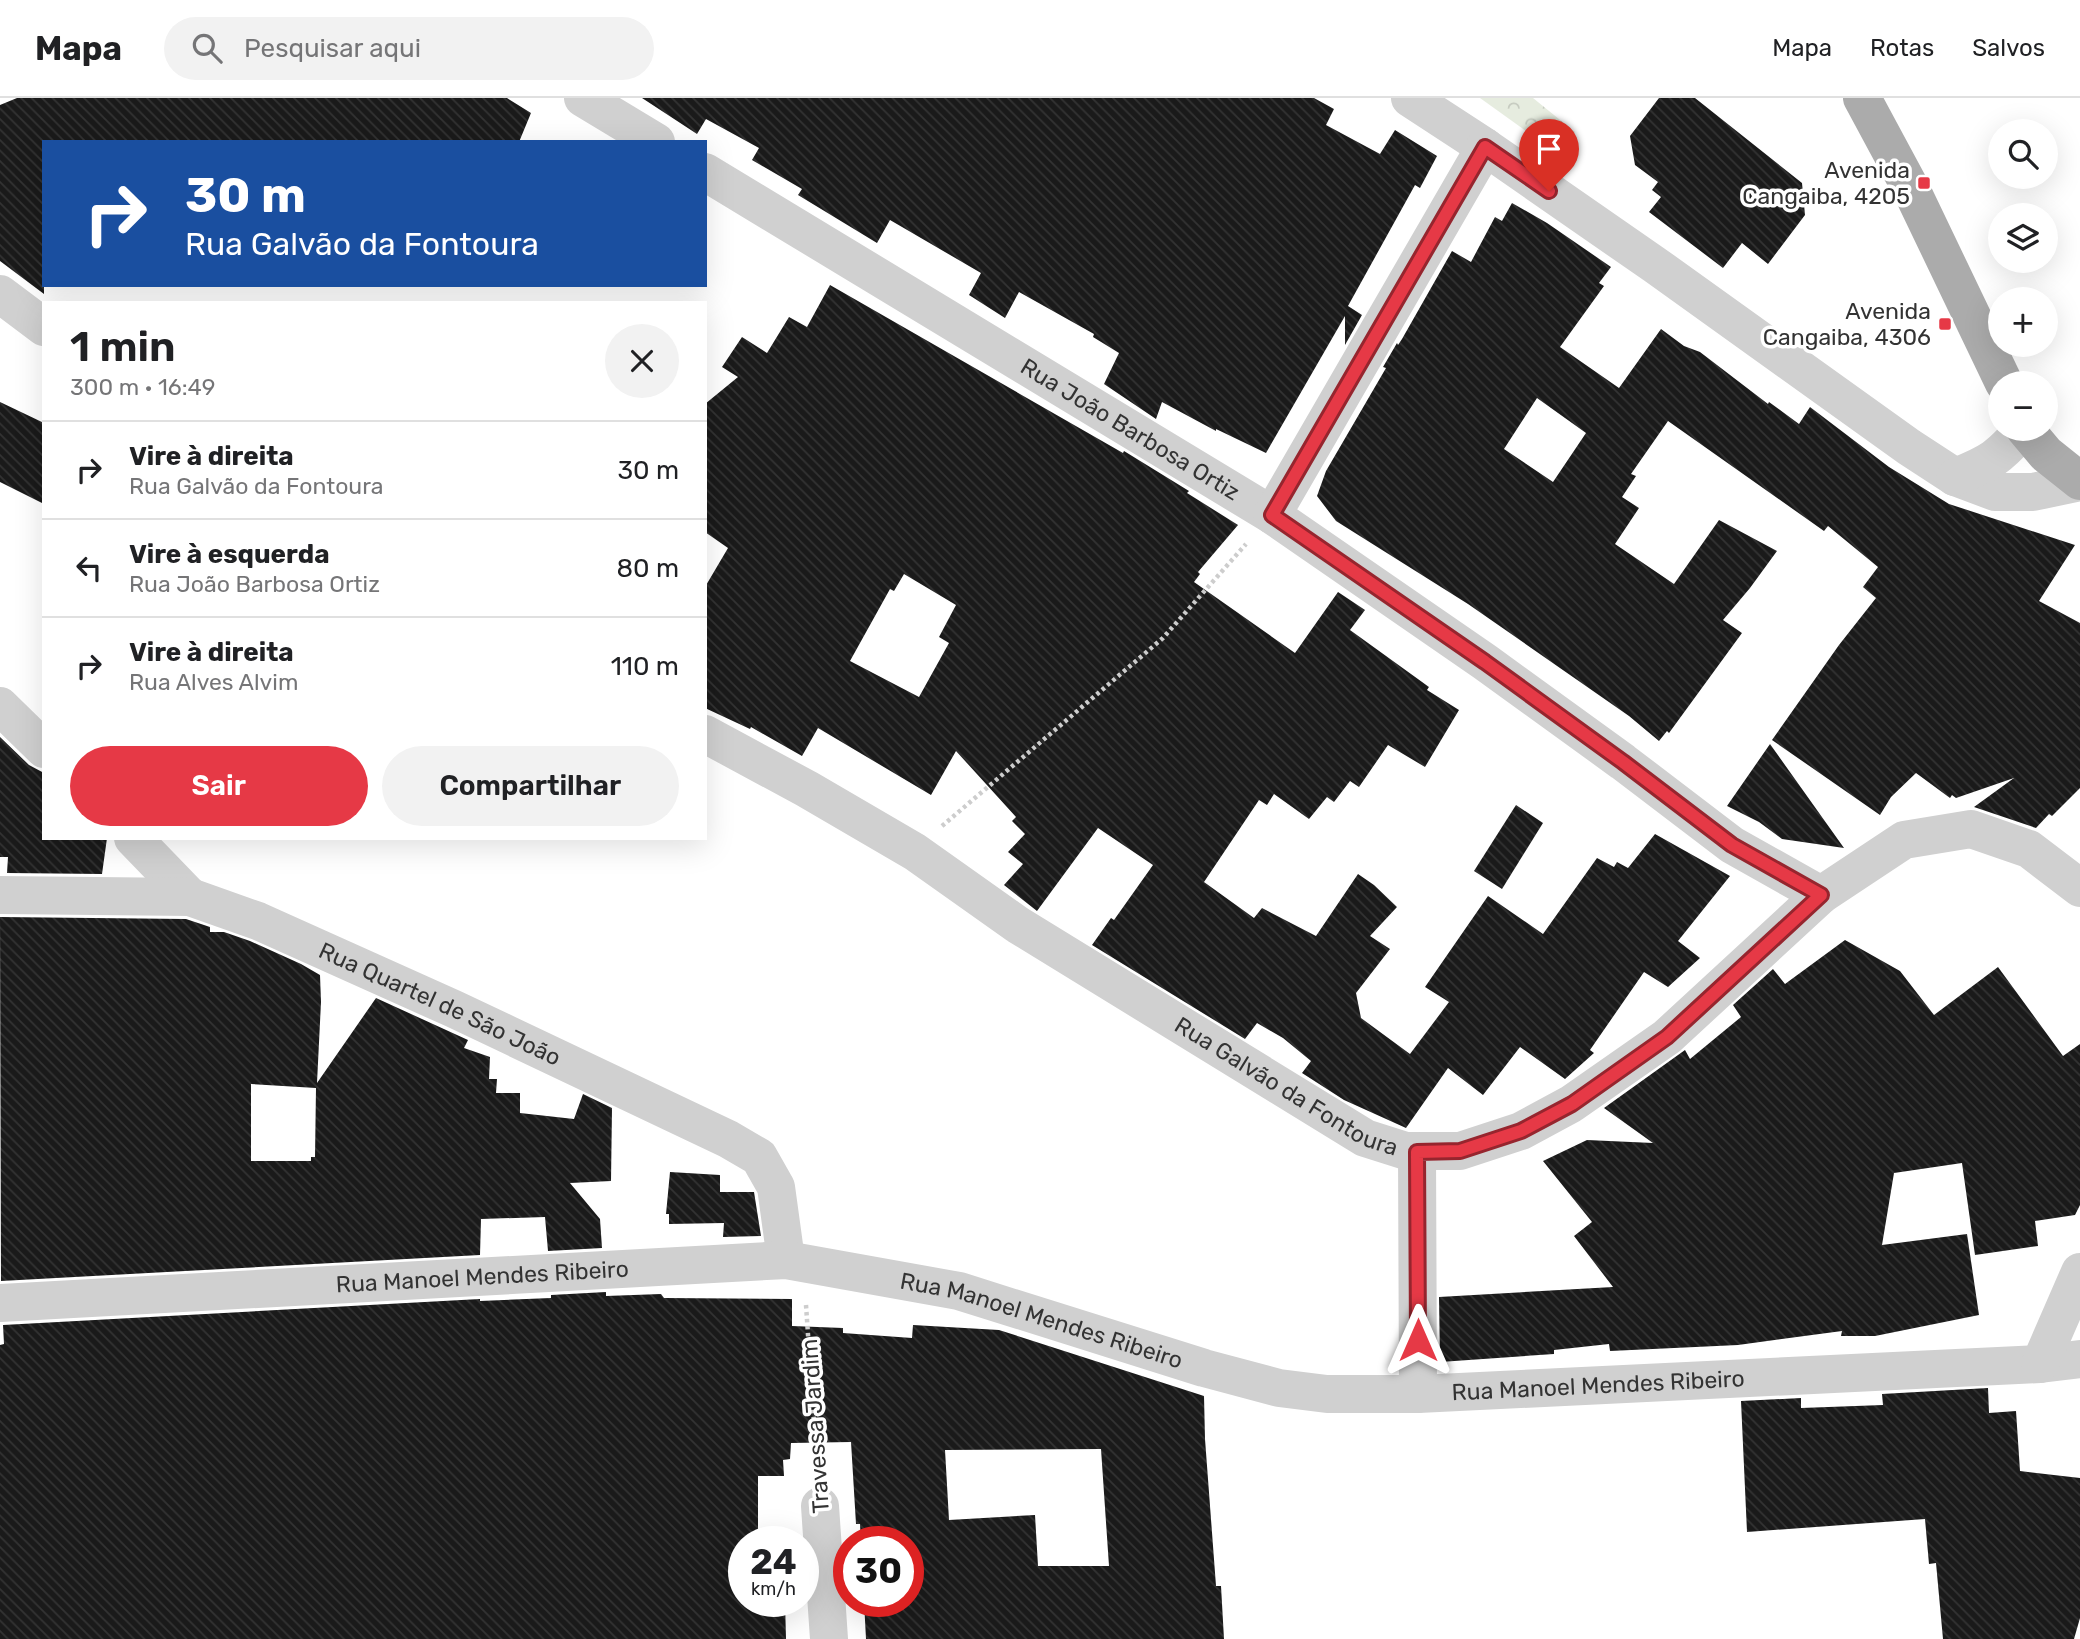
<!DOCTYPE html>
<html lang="pt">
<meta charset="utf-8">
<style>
body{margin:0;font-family:Rubik,sans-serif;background:#f2f2f2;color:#202124;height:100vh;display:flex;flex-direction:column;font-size:26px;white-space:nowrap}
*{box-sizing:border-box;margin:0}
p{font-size:23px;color:#757577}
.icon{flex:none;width:38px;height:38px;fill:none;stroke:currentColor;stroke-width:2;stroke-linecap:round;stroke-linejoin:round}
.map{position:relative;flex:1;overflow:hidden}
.panel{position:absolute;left:42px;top:203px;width:665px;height:539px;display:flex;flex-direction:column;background:#fff;border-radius:0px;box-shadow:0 7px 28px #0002}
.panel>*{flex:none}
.banner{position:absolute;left:42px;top:42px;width:665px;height:147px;border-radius:0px;box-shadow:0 7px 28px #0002;background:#1a4fa0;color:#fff;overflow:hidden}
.buttons{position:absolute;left:1988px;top:21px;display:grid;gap:14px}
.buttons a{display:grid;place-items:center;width:70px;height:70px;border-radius:50%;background:#fff;box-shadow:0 7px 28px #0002;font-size:35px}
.speed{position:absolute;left:728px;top:1428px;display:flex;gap:14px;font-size:35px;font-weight:700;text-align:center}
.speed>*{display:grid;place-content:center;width:91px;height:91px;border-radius:50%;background:#fff;box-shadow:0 7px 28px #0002;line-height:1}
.speed small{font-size:18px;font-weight:400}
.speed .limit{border:10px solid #d22;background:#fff;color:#111}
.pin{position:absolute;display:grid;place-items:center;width:60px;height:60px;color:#fff;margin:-72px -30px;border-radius:50% 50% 50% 0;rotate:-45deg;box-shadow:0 0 7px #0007}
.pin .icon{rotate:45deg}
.me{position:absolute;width:77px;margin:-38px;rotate:0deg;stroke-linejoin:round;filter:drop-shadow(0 0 5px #0008)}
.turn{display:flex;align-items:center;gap:24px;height:147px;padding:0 28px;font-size:32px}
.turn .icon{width:91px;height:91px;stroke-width:2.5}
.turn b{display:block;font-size:49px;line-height:60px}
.round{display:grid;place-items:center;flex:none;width:74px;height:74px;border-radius:37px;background:#f2f2f2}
.summary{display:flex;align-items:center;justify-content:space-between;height:119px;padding:0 28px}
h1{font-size:42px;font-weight:600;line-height:52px}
.button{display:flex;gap:14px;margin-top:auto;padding:14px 28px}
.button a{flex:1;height:80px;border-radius:42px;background:#e63946;color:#fff;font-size:28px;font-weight:600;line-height:80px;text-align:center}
.button a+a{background:#f2f2f2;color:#202124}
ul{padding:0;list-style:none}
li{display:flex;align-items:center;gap:21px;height:98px;padding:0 28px;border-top:2px solid #e0e0e0}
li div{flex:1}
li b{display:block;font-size:26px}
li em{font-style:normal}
header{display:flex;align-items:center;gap:42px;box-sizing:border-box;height:98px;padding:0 35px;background:#fff;border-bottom:2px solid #e0e0e0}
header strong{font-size:33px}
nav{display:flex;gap:38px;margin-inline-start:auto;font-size:24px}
.search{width:490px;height:63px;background:#f2f2f2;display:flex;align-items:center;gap:18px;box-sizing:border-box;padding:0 24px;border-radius:38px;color:#757577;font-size:26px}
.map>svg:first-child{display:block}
.forest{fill:url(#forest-crowns)}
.building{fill:url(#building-back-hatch);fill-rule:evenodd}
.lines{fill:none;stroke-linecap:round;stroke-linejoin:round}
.path{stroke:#cdcdcd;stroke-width:4.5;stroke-dasharray:3.5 3.5;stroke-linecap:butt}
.minor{stroke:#d0d0d0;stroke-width:38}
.major{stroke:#ababab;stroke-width:38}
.route-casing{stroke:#96252e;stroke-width:18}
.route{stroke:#e63946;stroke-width:12}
.poi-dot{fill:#e63946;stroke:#fff;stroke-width:2.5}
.labels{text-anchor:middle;stroke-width:7;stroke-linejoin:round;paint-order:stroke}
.poi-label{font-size:23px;fill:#333;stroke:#fff;text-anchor:end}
.street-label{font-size:23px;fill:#333;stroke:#fff}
</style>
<header>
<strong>Mapa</strong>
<div class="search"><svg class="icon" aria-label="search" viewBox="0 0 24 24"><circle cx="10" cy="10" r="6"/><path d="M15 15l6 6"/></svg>Pesquisar aqui</div>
<nav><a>Mapa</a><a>Rotas</a><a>Salvos</a></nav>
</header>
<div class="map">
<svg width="2080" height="1541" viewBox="0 0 2080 1541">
<defs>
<pattern id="forest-crowns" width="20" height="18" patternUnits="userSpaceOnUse" patternTransform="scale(1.75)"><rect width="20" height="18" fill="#e6ecdf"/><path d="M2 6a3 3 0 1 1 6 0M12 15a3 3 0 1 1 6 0" fill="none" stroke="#c6cbc0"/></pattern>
<pattern id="building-back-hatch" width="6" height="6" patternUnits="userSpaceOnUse" patternTransform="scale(1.75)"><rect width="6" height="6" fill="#1a1a1a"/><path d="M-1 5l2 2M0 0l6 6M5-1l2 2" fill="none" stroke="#333"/></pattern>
</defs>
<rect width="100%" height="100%" fill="#fff"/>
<polygon class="forest" points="1480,0 1533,0 1575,34 1554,53"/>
<g class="building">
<polygon points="17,0 507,0 531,15 519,44 44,44 44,196 0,163 0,7"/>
<polygon points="642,0 1314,0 1334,11 1326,27 1380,56 1395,32 1437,58 1420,90 1415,87 1348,208 1362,217 1345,247 1345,218 1266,355 1216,331 1216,333 1162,304 1156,321 1104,286 1119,255 1093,239 1094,236 1019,194 1005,220 969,197 981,175 890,122 877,145 798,97 802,91 752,62 759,50 706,21 697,36"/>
<polygon points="1659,0 1695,0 1802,85 1805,117 1768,166 1742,145 1723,170 1649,114 1661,99 1652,92 1658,84 1635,67 1630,38"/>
<path d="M 1512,105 L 1547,125 L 1611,169 L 1599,185 L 1604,188 L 1560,249 L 1619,290 L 1661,231 L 1684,248 L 1700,254 L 1768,306 L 1769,304 L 1799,326 L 1810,309 L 1889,369 L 1949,406 L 2075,447 L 2039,503 L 2080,525 L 2080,690 L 2052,718 L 2049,716 L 2036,730 L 1974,709 L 2014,680 L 1956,700 L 1952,697 L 1950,700 L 1916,675 L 1891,699 L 1880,717 L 1772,642 L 1839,547 L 1876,500 L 1863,489 L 1878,469 L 1828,428 L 1824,433 L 1668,323 L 1631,376 L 1636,378 L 1622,399 L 1639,410 L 1615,446 L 1674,486 L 1719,422 L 1777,453 L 1750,490 L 1723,522 L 1742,535 L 1669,635 L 1667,633 L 1659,643 L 1629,618 L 1468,506 L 1336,423 L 1317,398 L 1326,373 L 1386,270 L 1383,269 L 1397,245 L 1398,247 L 1402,241 L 1452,153 L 1471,164 L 1495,119 L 1502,123 ZM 1537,300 L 1586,335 L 1553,384 L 1504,351 Z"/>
<path d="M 830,187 L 1123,355 L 1124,353 L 1189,393 L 1187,395 L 1238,427 L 1198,474 L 1200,476 L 1194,484 L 1295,555 L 1338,494 L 1365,512 L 1350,532 L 1429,589 L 1427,592 L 1459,612 L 1425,669 L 1388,647 L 1359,689 L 1350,683 L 1334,704 L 1327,699 L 1309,721 L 1274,696 L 1267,707 L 1259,702 L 1204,784 L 1254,820 L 1262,810 L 1316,838 L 1358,776 L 1374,787 L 1397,809 L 1370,838 L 1390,851 L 1356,895 L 1361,920 L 1410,956 L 1449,904 L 1425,889 L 1488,798 L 1543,836 L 1597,760 L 1614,769 L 1617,764 L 1628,770 L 1655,736 L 1730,778 L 1678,843 L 1700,860 L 1668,889 L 1644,874 L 1590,952 L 1594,955 L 1565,981 L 1520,949 L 1483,997 L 1448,970 L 1406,1030 L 1344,1002 L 1302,975 L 1311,963 L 1283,940 L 1257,925 L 1245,941 L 1092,847 L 1111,820 L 1114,822 L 1153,767 L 1098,730 L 1037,813 L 1004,787 L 1023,766 L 1008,754 L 1025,736 L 1012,723 L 1016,719 L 956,653 L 931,697 L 818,630 L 802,658 L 751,629 L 750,631 L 705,610 L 705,489 L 728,450 L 705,434 L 705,306 L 738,279 L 722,269 L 742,239 L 767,255 L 789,219 L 807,229 ZM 904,476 L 956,507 L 939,539 L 949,545 L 919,599 L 850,563 L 890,491 L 894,493 Z"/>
<polygon points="0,304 44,325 44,406 0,384"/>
<polygon points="0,639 29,667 44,675 44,740 107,740 102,776 7,775 8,759 0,759"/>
<polygon points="1770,646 1844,750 1782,741 1759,724 1727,708"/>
<polygon points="1516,707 1543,725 1502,791 1474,773"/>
<path d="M 0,819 L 186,821 L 210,829 L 210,834 L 224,834 L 250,843 L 301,866 L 320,877 L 321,904 L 317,985 L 376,900 L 468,942 L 464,950 L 490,959 L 489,981 L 497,981 L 496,995 L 520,995 L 520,1015 L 574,1021 L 583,996 L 612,1010 L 611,1083 L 570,1085 L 600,1121 L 602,1150 L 548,1153 L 545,1119 L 481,1121 L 480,1157 L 1,1183 ZM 251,986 L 316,990 L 315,1059 L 311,1059 L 311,1063 L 251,1063 Z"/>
<polygon points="1845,842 1900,873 1934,917 1998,869 2063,958 2080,946 2080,1107 2075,1117 2035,1123 2038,1148 1975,1157 1962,1065 1894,1075 1882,1147 1967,1136 1979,1217 1875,1238 1841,1238 1842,1233 1738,1247 1610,1253 1609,1246 1554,1252 1554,1256 1440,1264 1439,1199 1613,1189 1574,1138 1592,1124 1543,1063 1587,1042 1653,1045 1604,1010 1685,952 1690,961 1741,919 1733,907 1773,871 1785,886"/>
<polygon points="670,1074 720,1077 720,1094 754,1094 761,1138 723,1139 724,1125 669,1126 669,1116 666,1116"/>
<path d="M 606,1194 L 606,1198 L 661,1196 L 664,1200 L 792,1201 L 792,1228 L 843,1230 L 843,1235 L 912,1240 L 913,1227 L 999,1232 L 1204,1298 L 1205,1341 L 1216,1488 L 1221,1488 L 1224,1541 L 866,1541 L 864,1503 L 908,1503 L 908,1444 L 861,1444 L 860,1426 L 856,1426 L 851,1344 L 791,1345 L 790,1361 L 783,1362 L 784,1378 L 758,1378 L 758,1442 L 783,1441 L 783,1444 L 744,1444 L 744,1503 L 785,1503 L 786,1541 L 0,1541 L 0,1247 L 4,1246 L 3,1227 L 480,1201 L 480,1203 L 551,1200 L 551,1197 ZM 1101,1351 L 1109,1468 L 1038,1468 L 1035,1417 L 949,1422 L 945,1352 Z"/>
<polygon points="1988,1290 1989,1315 2016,1313 2020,1373 2080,1380 2080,1520 2074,1541 1943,1541 1936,1465 1929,1466 1925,1421 1747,1434 1741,1303 1801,1300 1801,1310 1883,1307 1882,1296"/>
</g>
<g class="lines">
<g class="path">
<polyline points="942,728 1163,540 1246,446"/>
<polyline points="806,1207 817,1369"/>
</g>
<g class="minor">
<polyline points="583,0 656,44"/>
<polyline points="1410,0 1485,49 1655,167 1909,349 1955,379 1995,394 2033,394 2080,384"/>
<path id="s1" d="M 705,74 L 1272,417 L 1485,564 L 1623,664 L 1732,747 L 1821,797"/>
<polyline points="0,196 44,229"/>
<path d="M 1955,379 C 1991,365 1999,359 2024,331"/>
<polyline points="1272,417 1485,49"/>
<polyline points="0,608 44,651"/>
<path id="s2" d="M 705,636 L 807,691 L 915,754 L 1018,827 L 1365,1040 L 1406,1053 L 1460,1053 L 1521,1033 L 1571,1006 L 1667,939 L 1821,797 L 1904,742 L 1971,731 L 2029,751 L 2080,790"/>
<polyline points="133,740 190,799"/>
<path id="s3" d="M 0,797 L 190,799 L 258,823 L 454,911 L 728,1041 L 759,1059 L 776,1089 L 786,1162"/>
<polyline points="1417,1053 1418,1296"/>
<path id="s4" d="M 0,1205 L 786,1162 L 959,1193 L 1204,1270 L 1279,1290 L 1327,1296 L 1418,1296 L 2040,1266 L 2080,1261"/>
<polyline points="2040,1266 2080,1174"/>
<polyline points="820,1408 829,1541"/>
</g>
<g class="major">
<polyline points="1862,0 1911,91 2004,285"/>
<polyline points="2025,331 2046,356 2080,383"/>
</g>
</g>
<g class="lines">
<defs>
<polyline id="route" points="1418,1242 1417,1054 1460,1053 1521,1033 1572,1006 1667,939 1821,797 1732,747 1623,664 1485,564 1272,417 1485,49 1549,93"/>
</defs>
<use href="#route" class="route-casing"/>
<use href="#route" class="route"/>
</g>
<g class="poi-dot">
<rect x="1917" y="78" width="14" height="14" rx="3.5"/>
<rect x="1938" y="219" width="14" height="14" rx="3.5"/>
</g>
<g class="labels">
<g class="poi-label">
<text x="1910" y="80">Avenida<tspan x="1910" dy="26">Cangaiba, 4205</tspan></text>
<text x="1931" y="221">Avenida<tspan x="1931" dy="26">Cangaiba, 4306</tspan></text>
</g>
<g class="street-label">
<text dy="8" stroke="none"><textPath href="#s1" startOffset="497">Rua João Barbosa Ortiz</textPath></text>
<text dy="8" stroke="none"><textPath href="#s3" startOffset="462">Rua Quartel de São João</textPath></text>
<text dy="8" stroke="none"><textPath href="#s2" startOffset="681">Rua Galvão da Fontoura</textPath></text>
<text dy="8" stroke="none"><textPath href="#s4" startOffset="483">Rua Manoel Mendes Ribeiro</textPath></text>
<text dy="8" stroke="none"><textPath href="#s4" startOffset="1050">Rua Manoel Mendes Ribeiro</textPath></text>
<text dy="8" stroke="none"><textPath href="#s4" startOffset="1617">Rua Manoel Mendes Ribeiro</textPath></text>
<text transform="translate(815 1328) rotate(-94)" y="8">Travessa Jardim</text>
</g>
</g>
</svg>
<div class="buttons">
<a><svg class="icon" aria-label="search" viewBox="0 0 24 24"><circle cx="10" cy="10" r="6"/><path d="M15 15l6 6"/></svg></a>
<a><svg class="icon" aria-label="layers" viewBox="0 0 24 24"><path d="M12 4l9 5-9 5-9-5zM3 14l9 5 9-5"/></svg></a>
<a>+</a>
<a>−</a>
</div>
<div class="speed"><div>24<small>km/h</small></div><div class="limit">30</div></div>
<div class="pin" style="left:1549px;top:93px;background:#d93025"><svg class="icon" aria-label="arrive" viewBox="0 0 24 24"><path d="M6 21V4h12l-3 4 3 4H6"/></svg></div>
<svg class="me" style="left:1418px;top:1242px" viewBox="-20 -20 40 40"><path d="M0-17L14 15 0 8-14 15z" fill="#e63946" stroke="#fff" stroke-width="4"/></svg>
<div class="banner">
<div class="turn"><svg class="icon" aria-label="right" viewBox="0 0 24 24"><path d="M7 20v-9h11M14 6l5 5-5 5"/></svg><div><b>30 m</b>Rua Galvão da Fontoura</div></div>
</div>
<section class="panel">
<div class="summary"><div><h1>1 min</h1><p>300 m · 16:49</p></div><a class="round"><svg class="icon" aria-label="close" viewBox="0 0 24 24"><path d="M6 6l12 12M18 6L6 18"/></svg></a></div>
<ul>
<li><svg class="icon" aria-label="right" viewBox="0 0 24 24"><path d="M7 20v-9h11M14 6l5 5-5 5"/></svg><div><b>Vire à direita</b><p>Rua Galvão da Fontoura</p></div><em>30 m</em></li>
<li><svg class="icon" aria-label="left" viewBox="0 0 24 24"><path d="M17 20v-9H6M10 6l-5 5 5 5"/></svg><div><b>Vire à esquerda</b><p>Rua João Barbosa Ortiz</p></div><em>80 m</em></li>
<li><svg class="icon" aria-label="right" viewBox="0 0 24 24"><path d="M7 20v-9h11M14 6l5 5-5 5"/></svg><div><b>Vire à direita</b><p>Rua Alves Alvim</p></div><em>110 m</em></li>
</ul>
<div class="button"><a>Sair</a><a>Compartilhar</a></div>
</section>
</div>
